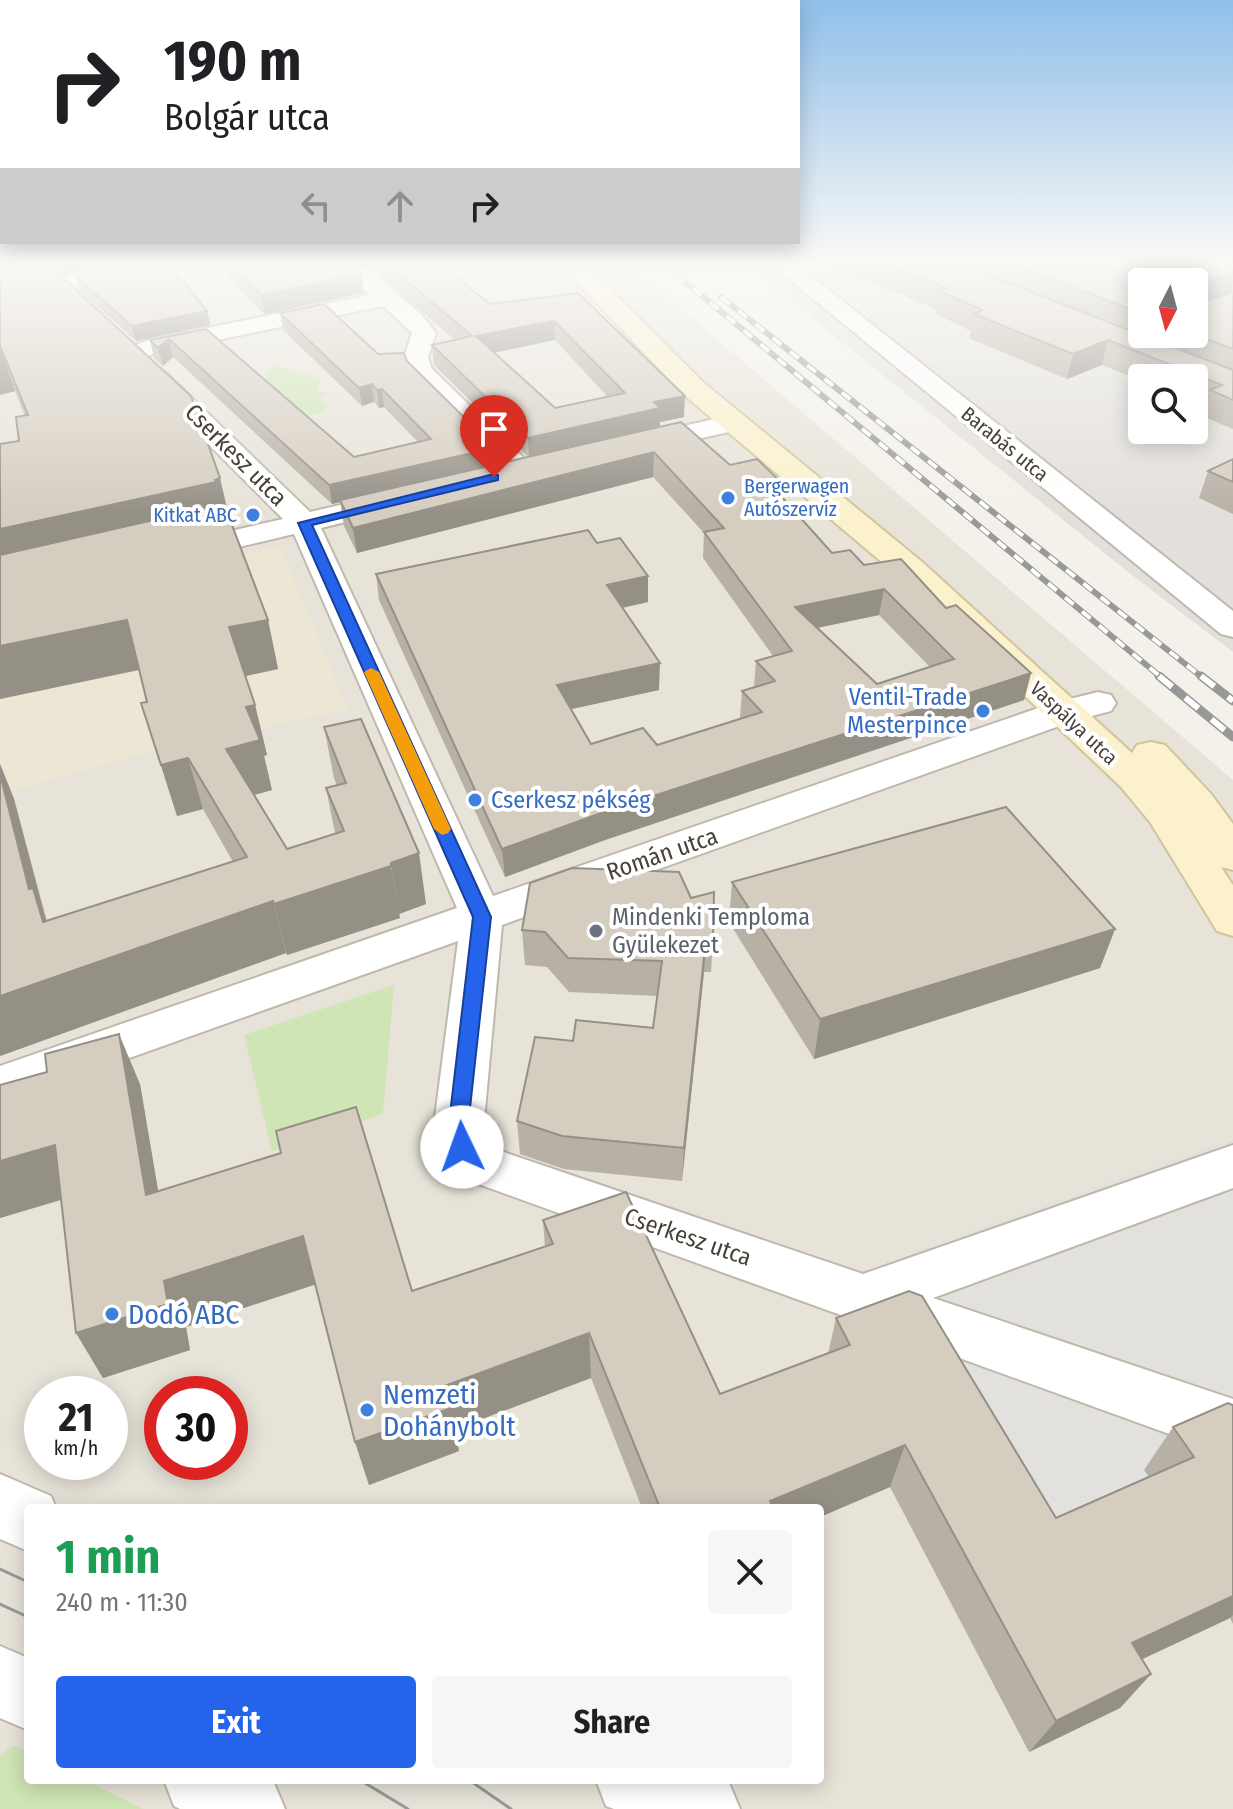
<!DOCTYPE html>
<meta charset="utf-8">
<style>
body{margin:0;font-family:"Fira Sans Condensed",sans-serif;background:#f6f6f6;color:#202124;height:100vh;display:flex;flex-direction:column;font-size:30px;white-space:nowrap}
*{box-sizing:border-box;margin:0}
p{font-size:26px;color:#757577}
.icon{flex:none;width:44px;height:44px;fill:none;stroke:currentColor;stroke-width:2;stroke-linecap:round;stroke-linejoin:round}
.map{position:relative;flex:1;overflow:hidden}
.drawer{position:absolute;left:24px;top:1504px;width:800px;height:280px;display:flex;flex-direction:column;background:#fff;border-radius:8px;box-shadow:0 4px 20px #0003}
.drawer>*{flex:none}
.top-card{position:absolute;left:0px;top:0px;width:800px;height:244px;box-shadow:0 4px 20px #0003;background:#fff;color:#202124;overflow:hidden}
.needle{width:52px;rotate:186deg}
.controls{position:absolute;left:1128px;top:268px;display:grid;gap:16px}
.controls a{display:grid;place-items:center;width:80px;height:80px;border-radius:8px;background:#fff;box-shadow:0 4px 20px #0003;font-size:40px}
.speed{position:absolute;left:24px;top:1376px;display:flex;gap:16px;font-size:40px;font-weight:700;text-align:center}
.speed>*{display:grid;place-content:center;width:104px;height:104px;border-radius:50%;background:#fff;box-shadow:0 4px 20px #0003;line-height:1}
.speed small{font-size:20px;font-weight:400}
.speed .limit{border:12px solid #d22;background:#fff;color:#111}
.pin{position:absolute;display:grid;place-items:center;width:68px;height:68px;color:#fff;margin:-82px -34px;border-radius:50% 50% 50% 0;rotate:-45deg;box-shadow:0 0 8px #0007}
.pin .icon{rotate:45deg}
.me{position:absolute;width:88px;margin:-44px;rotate:357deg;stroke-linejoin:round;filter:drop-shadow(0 0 6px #0008)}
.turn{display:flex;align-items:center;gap:28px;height:168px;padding:0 32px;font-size:36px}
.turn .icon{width:104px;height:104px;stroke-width:2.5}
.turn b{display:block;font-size:56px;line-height:68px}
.lanes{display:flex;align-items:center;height:76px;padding:0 32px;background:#0003;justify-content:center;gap:40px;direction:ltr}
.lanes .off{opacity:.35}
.round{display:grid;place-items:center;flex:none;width:84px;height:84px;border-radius:8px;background:#f6f6f6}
.summary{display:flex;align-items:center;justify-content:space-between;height:136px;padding:0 32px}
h1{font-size:48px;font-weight:700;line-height:60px;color:#1e9e55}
.button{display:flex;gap:16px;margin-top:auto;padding:16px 32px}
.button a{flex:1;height:92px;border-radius:8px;background:#2563eb;color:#fff;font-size:32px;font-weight:700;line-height:92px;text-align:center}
.button a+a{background:#f6f6f6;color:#202124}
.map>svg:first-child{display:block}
.residential{fill:#e7e3d8;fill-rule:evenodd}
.industrial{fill:#e3e0db;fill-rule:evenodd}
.education{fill:#ece6d4}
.green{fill:#cfe5b5}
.parking{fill:#e3e1de}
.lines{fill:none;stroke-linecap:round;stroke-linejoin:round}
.minor-casing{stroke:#bfb9ad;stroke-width:4}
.tertiary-casing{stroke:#bfb9ad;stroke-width:4}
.secondary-casing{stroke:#d1c49c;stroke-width:4}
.minor{fill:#fff;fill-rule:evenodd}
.tertiary{fill:#fff;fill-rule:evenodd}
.secondary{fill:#fbf1cc;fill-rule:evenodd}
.tram{stroke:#989898;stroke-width:3}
.rail-far1-casing{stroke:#989898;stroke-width:6}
.rail-casing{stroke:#989898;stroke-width:9}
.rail-far1{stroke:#fff;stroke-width:4;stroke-dasharray:11;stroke-linecap:butt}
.rail{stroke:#fff;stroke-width:6;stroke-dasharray:17;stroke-linecap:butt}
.wall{fill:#b7b0a5;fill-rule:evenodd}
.shaded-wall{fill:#959086}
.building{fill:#d5cdc0;stroke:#959086;stroke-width:2;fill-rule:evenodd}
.route{fill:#2563eb;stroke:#184099;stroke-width:2}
.slow{fill:#f59e0b}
.shop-dot{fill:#3f7fe0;stroke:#fff;stroke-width:3}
.worship-dot{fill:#6b7280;stroke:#fff;stroke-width:3}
.labels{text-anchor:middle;stroke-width:8;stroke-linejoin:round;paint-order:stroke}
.far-street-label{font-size:20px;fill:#474138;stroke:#fff}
.far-shop-label{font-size:20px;fill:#366cbe;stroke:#fff;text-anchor:start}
.street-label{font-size:24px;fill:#474138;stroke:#fff}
.shop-label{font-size:24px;fill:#366cbe;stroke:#fff;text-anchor:end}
.worship-label{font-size:24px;fill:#5b616d;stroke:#fff;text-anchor:start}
.near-shop-label{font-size:28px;fill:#366cbe;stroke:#fff;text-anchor:start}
</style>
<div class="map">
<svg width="1233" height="1809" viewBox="0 0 1233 1809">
<rect width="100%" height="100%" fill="#f4f1ea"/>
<path class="residential" d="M 0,260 L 624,260 L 1233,780 L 1233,1809 L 0,1809 ZM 42,1394 L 110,1394 L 110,1462 L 42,1462 ZM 162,1394 L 230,1394 L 230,1462 L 162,1462 ZM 28,1508 L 820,1508 L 820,1780 L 28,1780 Z"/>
<path class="industrial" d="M 1233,260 L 1233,652 L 1128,572 L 741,261 ZM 1142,282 L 1194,282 L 1194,334 L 1142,334 ZM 1142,378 L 1194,378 L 1194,430 L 1142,430 Z"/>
<polygon class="education" points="280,546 348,709 123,759 0,794 0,613"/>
<g class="green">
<path d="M 275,366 C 291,368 303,375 319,377 L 320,384 L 317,390 L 327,394 L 320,399 L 329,406 L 324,408 L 326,412 L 298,419 L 252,384 L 268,379 L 264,373 Z"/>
<polygon points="394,985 383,1114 272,1151 244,1035"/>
<polygon points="14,1745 28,1752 28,1780 85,1780 143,1809 0,1809 0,1755"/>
</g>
<polygon class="parking" points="1233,1139 1233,1469 1032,1558 903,1335 910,1253"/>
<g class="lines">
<defs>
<g id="minor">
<polygon points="138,260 180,260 177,265 0,306 0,292"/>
<polygon points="332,260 357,260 421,314 436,333 428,357 432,369 531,465 535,471 531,477 521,480 511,477 411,376 404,357 412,333 383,306 159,352 132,361 123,359 120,354 123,349 152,339 370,295"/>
<polygon points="766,260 791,260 1233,611 1233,637 1221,634"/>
<polygon points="157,370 166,373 310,512 396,492 406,495 411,501 406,507 321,528 493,896 1050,704 1098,692 1111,695 1116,703 1111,711 1076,720 502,925 483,1132 487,1144 509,1154 863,1274 1233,1145 1233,1188 933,1298 1233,1399 1233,1457 448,1173 433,1132 458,941 0,1104 0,1066 457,908 294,534 180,561 169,559 165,552 169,545 283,519 148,383 144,378 148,373"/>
<polygon points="732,415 742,417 745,423 742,429 636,453 626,451 622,445 626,439"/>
</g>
<g id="tertiary">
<polygon points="0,1474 51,1496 56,1508 28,1508 28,1551 0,1539"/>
<polygon points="0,1646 28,1658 28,1730 0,1718"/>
<polygon points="164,1780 269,1780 274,1783 285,1809 180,1809 174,1806"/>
<polygon points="596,1780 722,1780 729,1783 740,1809 614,1809 606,1806"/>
</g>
<polygon id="secondary" points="556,260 580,260 704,383 921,561 1132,753 1137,745 1151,742 1165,745 1211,794 1233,824 1233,870 1221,867 1233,885 1233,936 1217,931 1150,822 1121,787 897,575 684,395"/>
</defs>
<use href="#minor" class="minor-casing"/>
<use href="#tertiary" class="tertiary-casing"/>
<use href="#secondary" class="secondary-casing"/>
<use href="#minor" class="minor"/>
<use href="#tertiary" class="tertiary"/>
<use href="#secondary" class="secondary"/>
<g class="tram">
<polyline points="0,1569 28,1582"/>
<polyline points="0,1604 28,1617"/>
<polyline points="360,1780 408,1809"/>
<polyline points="469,1780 511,1809"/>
</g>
<defs>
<g id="rail-far1">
<polyline points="659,260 1162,678"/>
<polyline points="721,297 1203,678"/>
</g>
<g id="rail">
<polyline points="1159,676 1233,737"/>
<polyline points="1201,676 1233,701"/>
</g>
</defs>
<use href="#rail-far1" class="rail-far1-casing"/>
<use href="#rail" class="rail-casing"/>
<use href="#rail-far1" class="rail-far1"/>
<use href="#rail" class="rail"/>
</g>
<g class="wall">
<polygon points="0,260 229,518 268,620 278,669 245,676 255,705 267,755 264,756 272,790 254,795 287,849 335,833 326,788 337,786 334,778 324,727 426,904 399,914 400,918 287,955 286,953 0,1056 0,764 14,799 47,921 233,862 203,809 177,816 141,703 147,702 140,670 0,699 19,441 25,416 15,391 0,395"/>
<polygon points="48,260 123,260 63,275"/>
<polygon points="210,260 346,260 361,274 364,293 265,314"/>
<path d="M 362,260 L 434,260 L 490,304 L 578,293 L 684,417 L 660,422 L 660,427 L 730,465 L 782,496 L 832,553 L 864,565 L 946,608 L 1031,673 L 1024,700 L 605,840 L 505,877 L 379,600 L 376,574 L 648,602 L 622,608 L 659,690 L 571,709 L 591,744 L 657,745 L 740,718 L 742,691 L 754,687 L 756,661 L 773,656 L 703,558 L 704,533 L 653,477 L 357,553 L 344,526 L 340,502 L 332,504 L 173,357 L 163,366 L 154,358 L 150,340 L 206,329 L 354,457 L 418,442 L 384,407 L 379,408 L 374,402 L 362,406 L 283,330 L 280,313 L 378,354 L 407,361 L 495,448 L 496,465 L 528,457 L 434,365 L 432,345 L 455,340 ZM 555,340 L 608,397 L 555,408 L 494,353 ZM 879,615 L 930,667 L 877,684 L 817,628 Z"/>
<path d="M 816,260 L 1233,260 L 1233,429 L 1202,416 L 1205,407 L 1194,402 L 1194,378 L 1142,378 L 1142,381 L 1102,365 L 1067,379 L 969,338 L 971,331 L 936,314 L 936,309 ZM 1142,282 L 1194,334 L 1142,334 Z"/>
<polygon points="76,277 207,311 210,325 136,341 80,291"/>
<polygon points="1233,459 1233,514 1199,498 1208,471"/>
<polygon points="732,882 1115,929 1100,968 814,1059 729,922"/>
<polygon points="691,898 713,938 711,972 704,972 682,1181 564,1169 520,1154 517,1121 573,1041 653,1028 657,996 569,992 547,967 525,965 522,930"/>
<polygon points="140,1084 158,1191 412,1291 545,1247 543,1220 720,1394 828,1354 836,1318 1056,1518 1149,1477 1144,1470 1173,1427 1233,1405 1233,1624 1230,1618 1142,1659 1151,1674 1120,1708 1029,1752 890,1487 820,1517 820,1508 642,1508 591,1378 455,1429 459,1451 369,1485 355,1442 315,1284 186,1327 190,1350 103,1378 76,1333 61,1200 0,1218 0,1085"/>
</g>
<g class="shaded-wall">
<polygon points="0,260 29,260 0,290"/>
<polygon points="59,260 123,260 63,275"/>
<polygon points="1233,272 1232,293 1194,306 1199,284"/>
<polygon points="361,274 364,293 265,314 262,295"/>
<polygon points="207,311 210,325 136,341 132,326"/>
<polygon points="554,321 555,340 478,356 476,336"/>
<polygon points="169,339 173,357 163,366 158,348"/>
<polygon points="1108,340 1102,365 1067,379 1073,354"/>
<polygon points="0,348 1,348 15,391 0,395"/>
<polygon points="372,384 374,402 362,406 359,388"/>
<polygon points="382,389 384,407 379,408 377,390"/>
<polygon points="685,396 684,417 660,422 660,429 529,459 528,438 654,402"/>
<polygon points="495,448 496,466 332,504 329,485"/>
<polygon points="654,452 653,477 357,553 353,528"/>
<polygon points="220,478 231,525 0,581 0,529"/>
<polygon points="783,484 780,509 772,486"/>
<polygon points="648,576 648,602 607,611 607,585"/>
<polygon points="884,589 879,615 792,633 795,607"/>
<polygon points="127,620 142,669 0,699 0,646"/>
<polygon points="268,620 278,669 241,677 229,627"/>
<polygon points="660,663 659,690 558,712 557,685"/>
<polygon points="1031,673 1024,700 605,840 505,877 502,849 604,812"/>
<polygon points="255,705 267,755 264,756 272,790 239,799 226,749 246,707"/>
<polygon points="188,758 203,809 177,816 161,765"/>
<polygon points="0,764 14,799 45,917 55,939 65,973 29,889 0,774"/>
<polygon points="419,853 426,904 399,914 391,863"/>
<polygon points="391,866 400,918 287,955 274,904"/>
<polygon points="273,901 286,953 0,1056 0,996"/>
<polygon points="1115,929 1100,968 814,1059 820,1019"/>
<polygon points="706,938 704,972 682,1181 684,1148"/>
<polygon points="119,1034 140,1084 167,1243 146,1195"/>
<polygon points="55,1145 80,1194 0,1218 0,1161"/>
<polygon points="303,1236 317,1284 186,1327 190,1350 103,1378 76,1333 164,1281"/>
<polygon points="589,1333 591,1378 455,1429 459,1451 369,1485 355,1442 444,1386"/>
<polygon points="905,1445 890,1487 820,1517 820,1508 768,1508 770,1501"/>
<polygon points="1233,1596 1233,1615 1230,1618 1102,1678 1132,1643"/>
<polygon points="1151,1674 1120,1708 1029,1752 1056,1721"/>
</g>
<g class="building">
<polygon points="25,260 44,260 191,396 220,478 215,480 216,482 0,529 0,444 19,441 16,417 28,415 1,348 0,348 0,266"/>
<polygon points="147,260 166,260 207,311 132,326 76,277"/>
<polygon points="226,260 346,260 361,274 262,295"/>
<path d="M 382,260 L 434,260 L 490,304 L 578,293 L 685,396 L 654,402 L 660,408 L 528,438 L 432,345 L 472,336 ZM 554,321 L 625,393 L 555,408 L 476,336 Z"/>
<polygon points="876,260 947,260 1233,370 1233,400 1210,390 1222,385 1108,340 1073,354 974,314 983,310 939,291 946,288"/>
<polygon points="1005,260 1233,260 1233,272 1199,284 1198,300 1202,303 1233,292 1233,349 1194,334 1194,282 1142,282 1142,314"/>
<polygon points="324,304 378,354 404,353 407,361 495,448 329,485 169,339 158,348 150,340 206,329 354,457 431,439 382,389 377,390 372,384 359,388 280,313"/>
<path d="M 681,422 L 730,465 L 757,459 L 783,484 L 772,486 L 832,553 L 850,550 L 864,565 L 901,559 L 946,608 L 956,605 L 1031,673 L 604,812 L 502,849 L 376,574 L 588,530 L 597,543 L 620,538 L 648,576 L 607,585 L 660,663 L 557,685 L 591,744 L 643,728 L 657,745 L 762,712 L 742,691 L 775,681 L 756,661 L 792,651 L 704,532 L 724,528 L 654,452 L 353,528 L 340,500 ZM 884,589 L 954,659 L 877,684 L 795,607 Z"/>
<polygon points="1233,459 1233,482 1208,471"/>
<polygon points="224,504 268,620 229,627 255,705 246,707 260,740 226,749 287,849 344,831 326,788 346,783 324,727 361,719 419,853 391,863 391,866 274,904 273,901 0,996 0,774 29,889 33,888 43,922 247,857 188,758 161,765 141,703 147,702 127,620 0,646 0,555"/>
<polygon points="1006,807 1115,929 820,1019 732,882"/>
<polygon points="572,868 679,872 691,898 714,892 713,938 706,938 684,1148 562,1136 517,1121 535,1037 573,1041 576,1020 653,1028 662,961 568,958 545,932 522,930 530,883"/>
<polygon points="119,1034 146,1195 281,1153 276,1131 356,1107 412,1291 553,1244 543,1220 626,1192 720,1394 850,1345 836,1318 909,1291 922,1296 1056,1518 1194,1457 1173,1427 1228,1403 1233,1405 1233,1596 1132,1643 1151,1674 1056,1721 905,1445 770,1501 773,1508 660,1508 589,1333 444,1386 451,1408 355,1442 303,1236 164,1281 168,1304 76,1333 55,1145 0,1161 0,1085 47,1072 45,1054"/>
</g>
<linearGradient id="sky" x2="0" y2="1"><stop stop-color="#8fbfea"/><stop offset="0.51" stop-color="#faf9f6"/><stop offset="1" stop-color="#faf9f6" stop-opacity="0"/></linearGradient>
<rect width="1233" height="514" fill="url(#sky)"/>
<path class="route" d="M 494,474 L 498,475 L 498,480 L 312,525 L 491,917 L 470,1108 C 469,1121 475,1142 469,1153 L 462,1156 L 454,1153 L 448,1132 L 473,917 L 298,523 Z"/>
<polygon class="slow" points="371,668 379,672 451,829 448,833 442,835 434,829 364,672"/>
<g class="shop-dot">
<circle cx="728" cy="498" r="8"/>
<circle cx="253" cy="515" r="8"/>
<circle cx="983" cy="711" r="8"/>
<circle cx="475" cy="800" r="8"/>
<circle cx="112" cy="1314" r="8"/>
<circle cx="367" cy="1410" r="8"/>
</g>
<circle class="worship-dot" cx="596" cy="931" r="8"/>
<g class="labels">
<g class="far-street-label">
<text transform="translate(1005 444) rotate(39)" y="7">Barabás utca</text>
<text transform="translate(1074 723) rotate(43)" y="7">Vaspálya utca</text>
</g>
<g class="far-shop-label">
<text x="744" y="493">Bergerwagen<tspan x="744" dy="23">Autószervíz</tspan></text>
<text x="237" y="522" text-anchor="end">Kitkat ABC</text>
</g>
<g class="street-label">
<text transform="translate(236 455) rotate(45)" y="8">Cserkesz utca</text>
<text transform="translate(662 854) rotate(-19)" y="8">Román utca</text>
<text transform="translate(688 1237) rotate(19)" y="8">Cserkesz utca</text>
</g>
<g class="shop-label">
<text x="967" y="705">Ventil-Trade<tspan x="967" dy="28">Mesterpince</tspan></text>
<text x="491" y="808" text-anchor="start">Cserkesz pékség</text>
</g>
<g class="worship-label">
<text x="612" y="925">Mindenki Temploma<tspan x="612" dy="28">Gyülekezet</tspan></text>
</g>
<g class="near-shop-label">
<text x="128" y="1324">Dodó ABC</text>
<text x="383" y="1404">Nemzeti<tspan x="383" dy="32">Dohánybolt</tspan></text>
</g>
</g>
</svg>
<div class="controls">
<a><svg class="needle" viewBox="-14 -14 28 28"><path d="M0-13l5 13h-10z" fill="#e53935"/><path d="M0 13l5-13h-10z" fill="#757577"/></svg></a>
<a><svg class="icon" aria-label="search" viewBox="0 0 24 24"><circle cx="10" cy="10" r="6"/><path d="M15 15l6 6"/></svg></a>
</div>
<div class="speed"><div>21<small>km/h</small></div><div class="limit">30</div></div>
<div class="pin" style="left:494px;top:477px;background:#d93025"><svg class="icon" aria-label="arrive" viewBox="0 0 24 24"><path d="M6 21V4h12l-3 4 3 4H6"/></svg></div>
<svg class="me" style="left:462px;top:1147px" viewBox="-20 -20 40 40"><circle r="19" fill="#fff"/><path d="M0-13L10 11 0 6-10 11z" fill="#2563eb"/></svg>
<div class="top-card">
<div class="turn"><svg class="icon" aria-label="right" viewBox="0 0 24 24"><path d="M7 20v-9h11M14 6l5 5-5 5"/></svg><div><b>190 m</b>Bolgár utca</div></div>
<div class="lanes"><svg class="icon off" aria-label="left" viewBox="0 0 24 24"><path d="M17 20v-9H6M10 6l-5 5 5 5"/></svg><svg class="icon off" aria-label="ahead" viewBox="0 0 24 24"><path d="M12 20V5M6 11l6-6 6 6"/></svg><svg class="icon" aria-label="right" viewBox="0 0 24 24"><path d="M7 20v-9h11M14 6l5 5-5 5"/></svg></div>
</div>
<section class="drawer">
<div class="summary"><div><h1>1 min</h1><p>240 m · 11:30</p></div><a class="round"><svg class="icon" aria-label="close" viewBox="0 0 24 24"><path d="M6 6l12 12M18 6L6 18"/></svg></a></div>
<div class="button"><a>Exit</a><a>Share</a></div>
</section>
</div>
